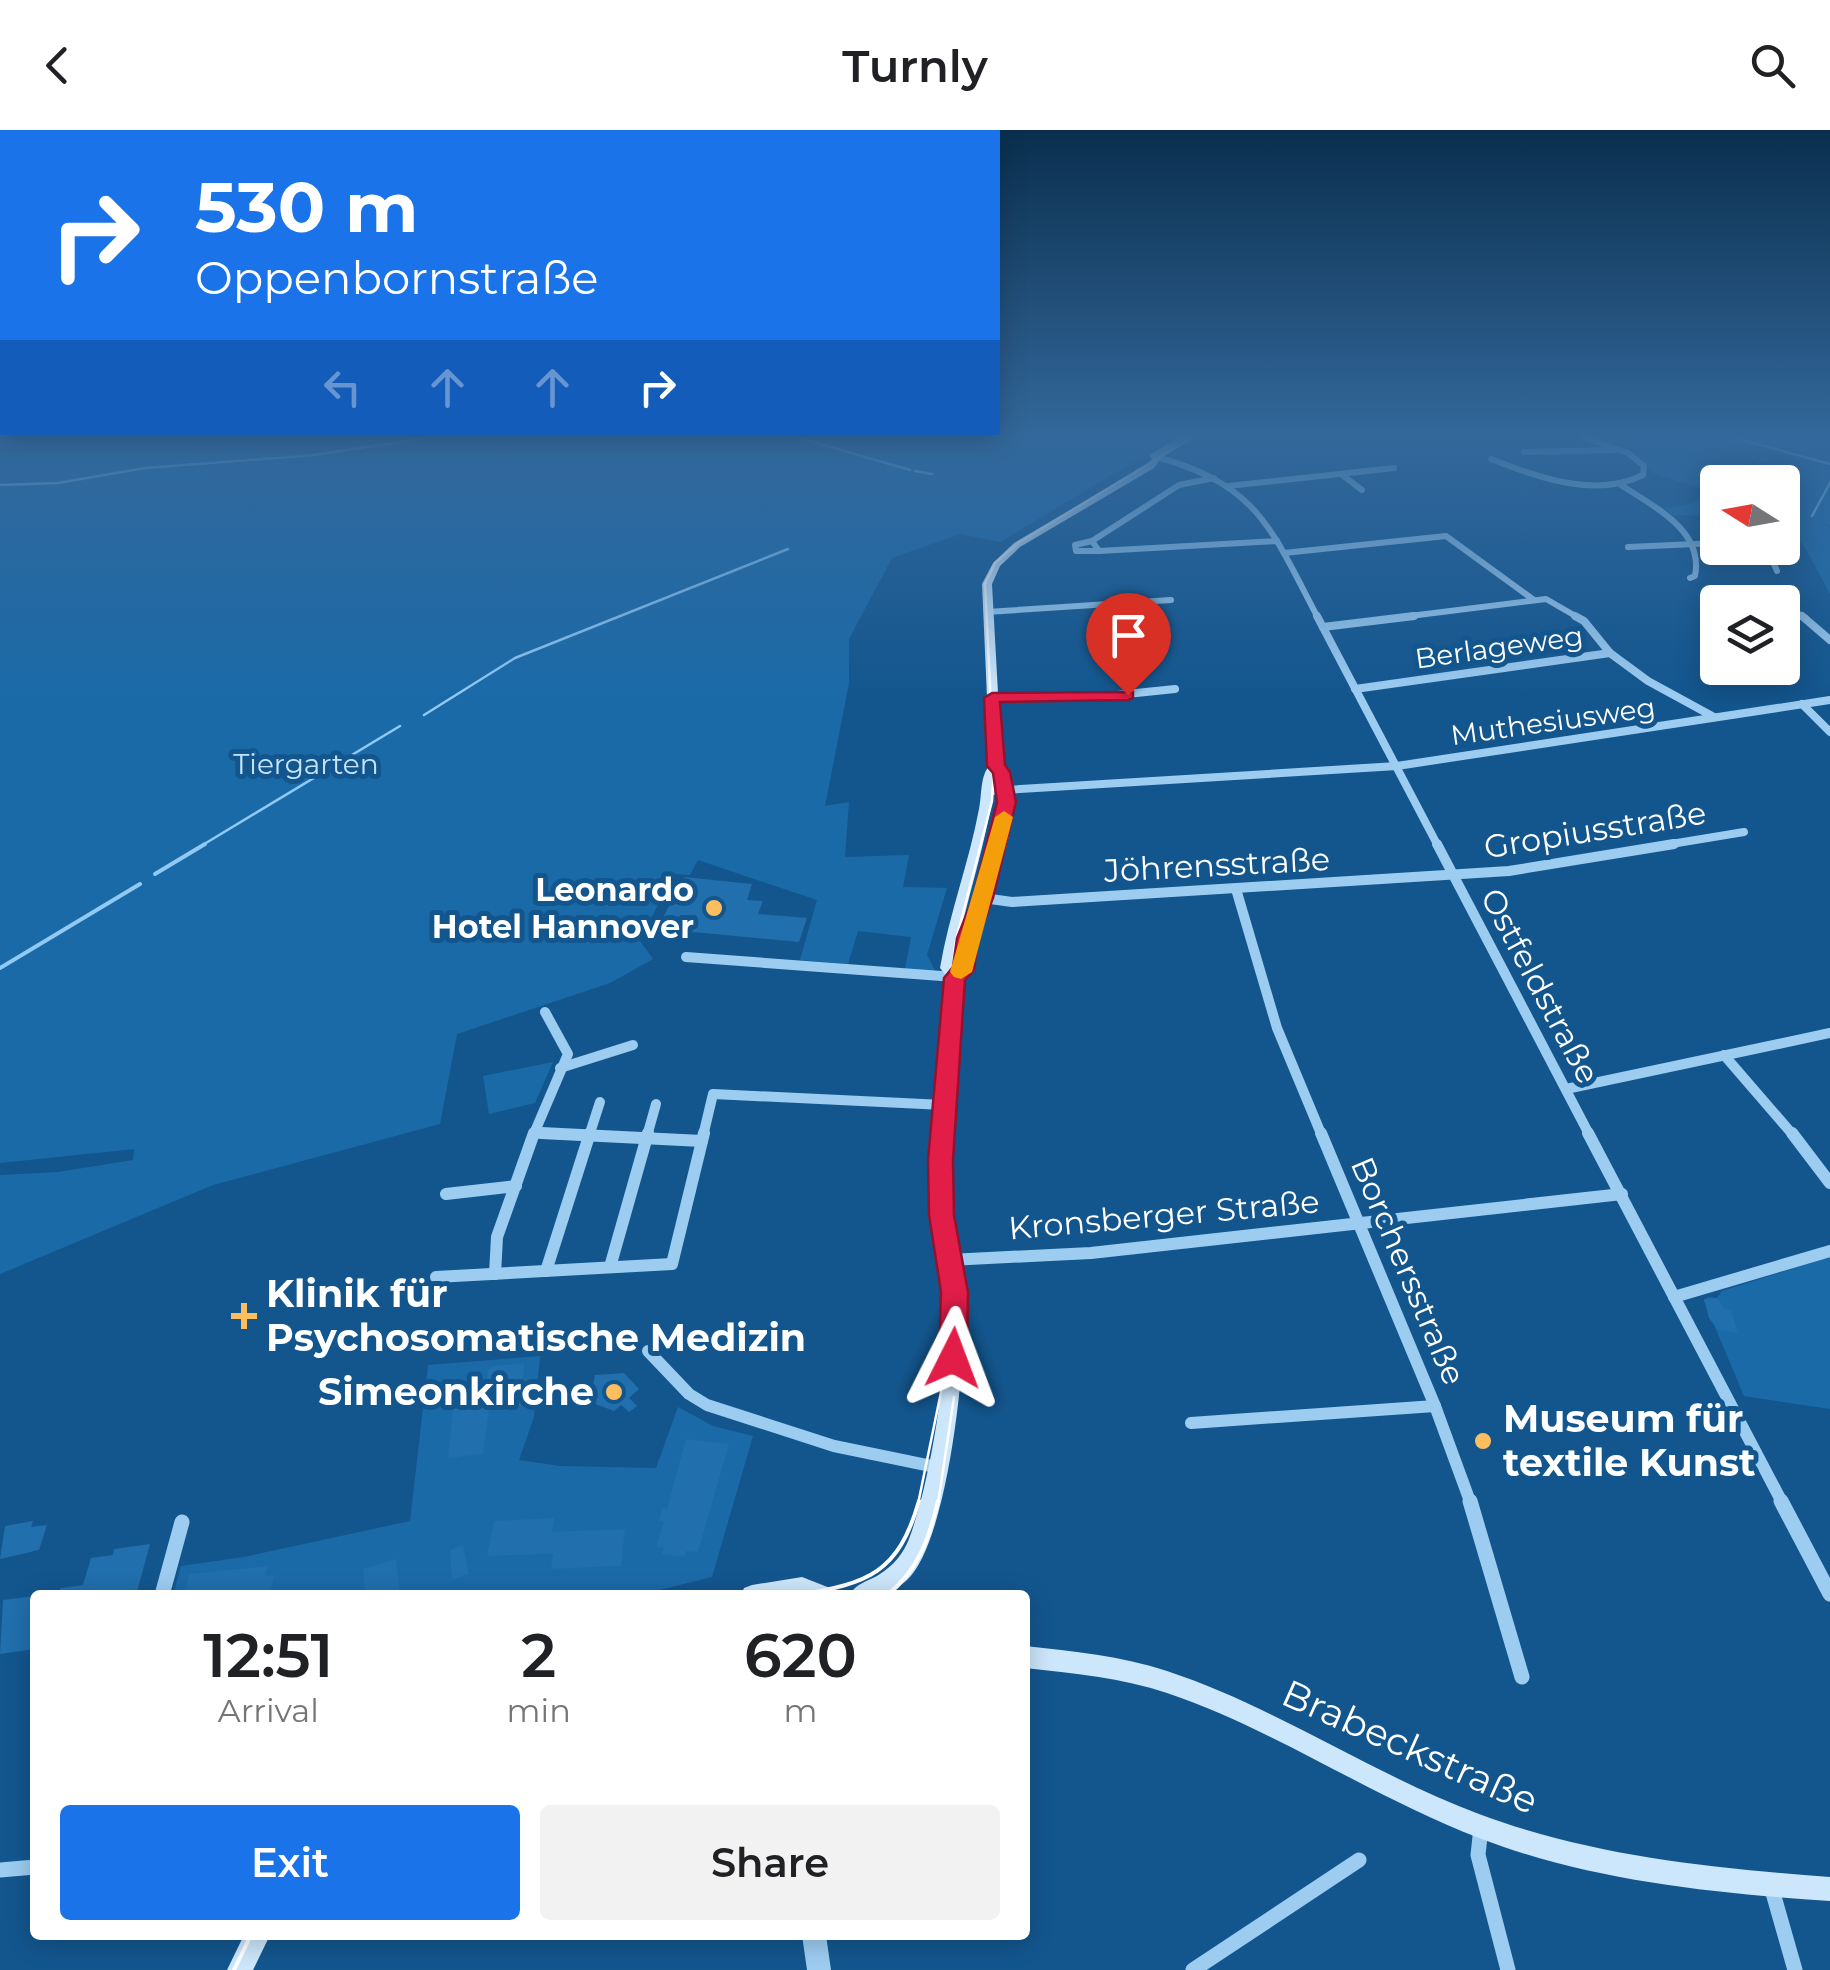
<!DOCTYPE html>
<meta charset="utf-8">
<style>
body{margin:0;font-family:Montserrat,sans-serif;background:#f2f2f2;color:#202124;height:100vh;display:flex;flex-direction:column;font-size:38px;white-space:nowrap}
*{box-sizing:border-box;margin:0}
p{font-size:32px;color:#757577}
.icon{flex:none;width:55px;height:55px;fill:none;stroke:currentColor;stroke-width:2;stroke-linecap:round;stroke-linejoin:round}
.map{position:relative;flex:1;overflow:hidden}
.drawer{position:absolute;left:30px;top:1460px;width:1000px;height:350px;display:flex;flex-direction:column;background:#fff;border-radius:10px;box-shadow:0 5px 25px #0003}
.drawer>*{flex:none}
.banner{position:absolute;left:0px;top:0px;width:1000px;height:305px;box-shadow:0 5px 25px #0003;background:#1a73e8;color:#fff;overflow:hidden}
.needle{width:65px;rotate:281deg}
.tools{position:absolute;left:1700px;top:335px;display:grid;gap:20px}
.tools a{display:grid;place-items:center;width:100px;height:100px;border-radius:10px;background:#fff;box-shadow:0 5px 25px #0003;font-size:50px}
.pin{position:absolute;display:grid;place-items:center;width:85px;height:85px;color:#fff;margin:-102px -42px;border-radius:50% 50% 50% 0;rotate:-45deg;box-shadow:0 0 10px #0007}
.pin .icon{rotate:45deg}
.me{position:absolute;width:110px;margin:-55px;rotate:3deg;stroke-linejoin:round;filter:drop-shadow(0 0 8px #0008)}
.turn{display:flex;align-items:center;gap:35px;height:210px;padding:0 30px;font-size:45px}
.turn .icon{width:130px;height:130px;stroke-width:2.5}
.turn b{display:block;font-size:70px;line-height:85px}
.lanes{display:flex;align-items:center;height:95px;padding:0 30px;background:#0003;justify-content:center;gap:50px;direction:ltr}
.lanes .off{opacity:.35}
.eta{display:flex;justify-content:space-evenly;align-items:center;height:170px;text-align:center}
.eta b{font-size:60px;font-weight:600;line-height:70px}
.action{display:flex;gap:20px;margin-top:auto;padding:20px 30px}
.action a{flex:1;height:115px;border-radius:10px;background:#1a73e8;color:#fff;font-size:40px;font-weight:600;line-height:115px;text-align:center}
.action a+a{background:#f2f2f2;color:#202124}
header{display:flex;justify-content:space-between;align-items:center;height:130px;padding:0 30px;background:#fff;font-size:45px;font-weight:600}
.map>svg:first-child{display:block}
.green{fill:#1b6aa8}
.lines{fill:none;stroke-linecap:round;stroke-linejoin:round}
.stream-far1{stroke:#8fc9f4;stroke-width:2.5}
.stream{stroke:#8fc9f4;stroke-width:4}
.building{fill:#216fad}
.minor-far4{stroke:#9dccf1;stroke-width:6}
.minor-far3{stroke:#9dccf1;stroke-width:8}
.minor-far2{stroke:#9dccf1;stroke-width:10}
.minor-far1{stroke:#9dccf1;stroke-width:12}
.minor{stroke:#9dccf1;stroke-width:15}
.tertiary{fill:#9dccf1;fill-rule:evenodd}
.secondary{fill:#cce6fb;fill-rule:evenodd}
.tram-far1{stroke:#fff;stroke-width:2.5}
.tram{stroke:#fff;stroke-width:4}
.route{fill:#e11d48;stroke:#92132f;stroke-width:2.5}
.slow{fill:#f59e0b}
.poi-dot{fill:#ffbe5d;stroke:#13568e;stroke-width:4}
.labels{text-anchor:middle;stroke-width:10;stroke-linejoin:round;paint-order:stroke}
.far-street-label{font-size:28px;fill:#fff;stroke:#13568e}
.far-park-label{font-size:28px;fill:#c4e4fc;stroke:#13568e}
.street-label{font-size:32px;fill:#fff;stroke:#13568e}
.poi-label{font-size:32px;font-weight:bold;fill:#fff;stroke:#13568e;text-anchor:end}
.near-poi-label{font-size:38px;font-weight:bold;fill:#fff;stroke:#13568e;text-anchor:start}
.near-street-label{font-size:38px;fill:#fff;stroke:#13568e}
</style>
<header><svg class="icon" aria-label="back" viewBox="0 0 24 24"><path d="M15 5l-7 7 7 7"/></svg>Turnly<svg class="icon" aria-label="search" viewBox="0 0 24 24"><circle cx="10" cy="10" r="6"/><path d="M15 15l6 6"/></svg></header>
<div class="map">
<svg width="1830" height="1840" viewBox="0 0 1830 1840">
<rect width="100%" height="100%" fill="#13568e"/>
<g class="green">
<polygon points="0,307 47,308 1175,307 1000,412 960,404 892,428 849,509 849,553 825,676 849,672 845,727 909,725 903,757 947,758 927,825 936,842 905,839 911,807 858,801 848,834 800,830 817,770 698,730 690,745 673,744 640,811 653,829 610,853 457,904 440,994 213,1055 0,1144 0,1045 58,1042 133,1030 134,1019 0,1033"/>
<polygon points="1641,307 1830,307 1830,396 1815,390 1830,397 1830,464 1807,421 1783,388 1782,352 1740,352 1754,332 1768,325 1767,320 1735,345 1737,352 1718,352 1717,386 1673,385 1663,378 1689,374 1714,363 1653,343 1637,325 1646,323 1627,318"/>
<polygon points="553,932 535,973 489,984 483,946"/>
<polygon points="1830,1127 1830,1279 1744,1266 1704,1171 1708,1167 1717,1168 1722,1161"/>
<polygon points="540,1226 534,1287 519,1330 560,1336 656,1338 678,1277 713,1296 753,1306 712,1447 639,1465 173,1465 181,1436 244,1427 410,1391 428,1235"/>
</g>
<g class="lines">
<g class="stream-far1">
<polyline points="796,307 910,340"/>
<polyline points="1732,307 1830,334"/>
<polyline points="915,341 932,344"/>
<polyline points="0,355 58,353 145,338 315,325 432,307"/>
<polyline points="1812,386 1830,353"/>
<polyline points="424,585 515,528 788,419"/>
<polyline points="201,716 400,596"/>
</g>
<g class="stream">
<polyline points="155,744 205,714"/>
<polyline points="0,838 140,754"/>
</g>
</g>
<g class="building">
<polygon points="684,747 752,754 747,770 763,771 758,784 807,788 799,812 693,802 691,806 655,803"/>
<polygon points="1717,1168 1725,1179 1731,1180 1738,1203 1718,1200 1709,1188 1704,1169"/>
<polygon points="524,1233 521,1276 489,1280 483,1324 448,1328 453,1279 470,1277 471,1269 479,1268 480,1250 487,1249 488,1240 494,1236"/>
<polygon points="624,1243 639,1259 629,1268 637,1276 629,1282 621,1275 614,1281 590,1272 595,1245"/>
<polygon points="686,1309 729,1314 698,1422 686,1421 684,1427 662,1424 664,1418 656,1417 664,1391 659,1391 662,1378 667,1379"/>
<polygon points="554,1388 552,1402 625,1399 621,1436 551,1439 553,1424 487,1426 494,1391"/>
<polygon points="33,1391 31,1397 47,1395 39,1420 0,1429 5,1396"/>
<polygon points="150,1414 136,1465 60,1465 60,1458 83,1455 91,1428 113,1425 114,1419"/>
<polygon points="463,1415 469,1444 452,1450 450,1420"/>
<polygon points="396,1429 400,1465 365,1465 363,1439"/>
<polygon points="268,1436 265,1446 274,1445 270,1465 184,1465 189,1444"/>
<polygon points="35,1466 35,1519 0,1524 3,1470"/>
</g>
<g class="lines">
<g class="minor-far4">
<polyline points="1524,322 1614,320"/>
<path d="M 1153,326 C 1259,354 1271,399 1318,488"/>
<path d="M 1491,329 C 1538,347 1595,369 1643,345 L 1644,336 L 1628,323 L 1583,307"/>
<polyline points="1341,344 1362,360"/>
<path d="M 1621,355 C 1654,377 1704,400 1695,446 L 1690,448"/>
<polyline points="1228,356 1394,338"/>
<polyline points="1092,411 1179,355 1214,348"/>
<polygon points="1092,411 1099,421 1076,421 1075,415"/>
<polyline points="1628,417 1718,413"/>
<polyline points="1767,418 1777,441"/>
<polyline points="1099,421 1277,411"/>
<polyline points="1284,423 1446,406 1534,470"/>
<polyline points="1782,475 1806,488"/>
<polyline points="987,482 1171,470"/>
<polyline points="1394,488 1546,469 1579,488"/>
</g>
<g class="minor-far3">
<polyline points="1317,486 1438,716"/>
<polyline points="1802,486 1830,510"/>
<polyline points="1323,497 1414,486"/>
<polyline points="1610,523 1648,551 1714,587"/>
<polyline points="1355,559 1610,523 1584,491 1575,486"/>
<polyline points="992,568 1107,566 1175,559"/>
<polyline points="1802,574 1830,602"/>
<polyline points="989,661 1397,636 1830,570"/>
<polyline points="1659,716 1744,702"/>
</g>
<g class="minor-far2">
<polyline points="1437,714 1590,1006"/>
<polyline points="1236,759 1277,898 1322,1006"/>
<polyline points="983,768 1012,772 1509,741 1674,714"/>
<polyline points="686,827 955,847"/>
<polyline points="1724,925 1794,1006"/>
<polyline points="560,938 633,915"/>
<polyline points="1566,959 1830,903"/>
<polyline points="535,1003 594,1006"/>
<polyline points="533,1006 568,924 545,882"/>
<polyline points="589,1006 600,972"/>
<polyline points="647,1006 656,974"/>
<polyline points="703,1006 713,964 944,975"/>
</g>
<g class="minor-far1">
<polyline points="541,1003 702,1011"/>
<polyline points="1321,1003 1435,1276 1471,1374"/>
<polyline points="1588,1003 1783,1374"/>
<polyline points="1792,1003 1830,1053"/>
<polyline points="446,1064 516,1056"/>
<polyline points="949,1130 1091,1123 1622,1064"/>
<polyline points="610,1137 648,1003"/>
<polyline points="546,1141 590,1003"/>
<polyline points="495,1144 497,1107 534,1003"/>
<polyline points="436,1147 672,1134 704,1003"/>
<polyline points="1674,1167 1830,1121"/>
<polyline points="648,1221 689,1264 707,1275 834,1316 936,1337"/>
<polyline points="1191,1293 1435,1276"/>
</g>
<g class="minor">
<polyline points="1470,1371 1522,1547"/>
<polyline points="1781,1371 1830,1464"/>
<polyline points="162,1465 182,1392"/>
<polyline points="1481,1697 1478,1725 1508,1840"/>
<polyline points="0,1740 35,1737"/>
<polyline points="1771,1756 1795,1840"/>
<polyline points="1193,1840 1359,1730"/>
</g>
<polygon class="tertiary" points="802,1805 826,1805 831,1840 807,1840"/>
<g class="secondary">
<path d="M 1179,307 L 1189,307 L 1166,322 L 1154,338 L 1020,417 L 1000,436 L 992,454 L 1002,636 C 1035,694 976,778 971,840 L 962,849 C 955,917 946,986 947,1055 C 948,1096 963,1135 964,1176 C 966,1233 948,1412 907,1450 C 889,1466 873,1465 850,1465 C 855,1453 870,1451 880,1444 C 894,1435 903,1424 909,1409 C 931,1350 948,1239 946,1175 C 945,1134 931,1095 931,1054 C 931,985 940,916 948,848 L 940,838 C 949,784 969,733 979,679 C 982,665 980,645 990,635 L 982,454 L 993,433 L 1014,413 L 1148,334 L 1153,328 L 1151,324 ZM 995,645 C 1014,685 979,754 966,792 C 961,808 959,824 956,839 L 954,837 C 964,772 989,711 995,645 Z"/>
<polygon points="802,1447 830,1458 833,1465 741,1465 744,1458 752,1455"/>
<path d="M 1025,1516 C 1073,1521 1121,1526 1167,1541 C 1276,1577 1372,1644 1479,1684 C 1591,1726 1711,1738 1830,1747 L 1830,1771 C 1711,1763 1591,1751 1479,1708 C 1372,1667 1276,1600 1167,1563 C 1122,1548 1073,1543 1025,1538 Z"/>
<polygon points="244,1805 270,1805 253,1840 227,1840"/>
</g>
<g class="tram-far1">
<polyline points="918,1374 948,1228 950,1174 935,1059 955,814 992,671 994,637 985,454 995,433 1018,413 1193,307"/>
<polyline points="938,1374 954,1267"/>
</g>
<g class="tram">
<path d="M 799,1465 C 868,1453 898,1444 919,1371"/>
<path d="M 887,1465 C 918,1441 929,1409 938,1371"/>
<polyline points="234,1840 251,1805"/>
</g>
</g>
<linearGradient id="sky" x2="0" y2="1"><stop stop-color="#0a2f4e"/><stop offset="0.54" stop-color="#33689b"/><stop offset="1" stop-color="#33689b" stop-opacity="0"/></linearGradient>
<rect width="1830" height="565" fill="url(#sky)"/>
<polygon class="route" points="1133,562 1133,568 1128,570 1000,572 1005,635 1010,642 1016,672 993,768 978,808 974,840 965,850 953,1030 954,1085 968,1162 967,1228 963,1237 953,1240 943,1237 939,1228 941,1162 929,1085 928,1030 944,848 953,837 957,808 973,768 997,672 993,643 987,636 984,568 992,563"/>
<polygon class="slow" points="1004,681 1013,687 972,842 961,849 954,847 950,842 995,687"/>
<g class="poi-dot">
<circle cx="714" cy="778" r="10"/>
<path d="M239 1171h10v10h10v10h-10v10h-10v-10h-10v-10h10z"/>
<circle cx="614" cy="1262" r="10"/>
<circle cx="1483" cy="1311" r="10"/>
</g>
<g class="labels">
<g class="far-street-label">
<text transform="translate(1499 517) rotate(-8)" y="10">Berlageweg</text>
<text transform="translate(1553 591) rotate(-8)" y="10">Muthesiusweg</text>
</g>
<g class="far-park-label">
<text x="306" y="644">Tiergarten</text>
</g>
<g class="street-label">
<text transform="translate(1595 700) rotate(-9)" y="11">Gropiusstraße</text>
<text transform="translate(1217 735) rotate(-3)" y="11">Jöhrensstraße</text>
<text transform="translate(1540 856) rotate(62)" y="11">Ostfeldstraße</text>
<text transform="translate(1164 1085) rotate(-5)" y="11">Kronsberger Straße</text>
<text transform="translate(1408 1141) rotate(67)" y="11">Borchersstraße</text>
</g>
<g class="poi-label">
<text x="694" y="771">Leonardo<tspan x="694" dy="37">Hotel Hannover</tspan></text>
</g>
<g class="near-poi-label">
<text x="266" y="1177">Klinik für<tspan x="266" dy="44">Psychosomatische Medizin</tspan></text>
<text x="594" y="1275" text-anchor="end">Simeonkirche</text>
<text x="1503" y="1302">Museum für<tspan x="1503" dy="44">textile Kunst</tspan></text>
</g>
<g class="near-street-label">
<text transform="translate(1410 1617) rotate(24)" y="13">Brabeckstraße</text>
</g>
</g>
</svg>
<div class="tools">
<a><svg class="needle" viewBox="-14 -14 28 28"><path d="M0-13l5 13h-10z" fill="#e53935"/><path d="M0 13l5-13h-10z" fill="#757577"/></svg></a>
<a><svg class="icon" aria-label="layers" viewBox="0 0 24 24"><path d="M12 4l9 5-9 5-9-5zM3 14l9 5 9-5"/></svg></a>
</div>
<div class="pin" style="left:1128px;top:565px;background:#d93025"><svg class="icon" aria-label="arrive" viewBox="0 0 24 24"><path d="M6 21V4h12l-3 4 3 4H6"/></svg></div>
<svg class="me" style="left:953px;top:1228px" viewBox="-20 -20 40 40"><path d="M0-17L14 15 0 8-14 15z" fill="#e11d48" stroke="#fff" stroke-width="4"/></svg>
<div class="banner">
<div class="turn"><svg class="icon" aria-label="right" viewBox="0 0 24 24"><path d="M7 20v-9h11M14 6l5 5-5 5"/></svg><div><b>530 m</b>Oppenbornstraße</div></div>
<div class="lanes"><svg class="icon off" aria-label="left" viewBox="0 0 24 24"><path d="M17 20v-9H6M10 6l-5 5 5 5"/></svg><svg class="icon off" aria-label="ahead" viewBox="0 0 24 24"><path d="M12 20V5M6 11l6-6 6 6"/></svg><svg class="icon off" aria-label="ahead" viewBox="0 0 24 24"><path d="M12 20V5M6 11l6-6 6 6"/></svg><svg class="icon" aria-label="right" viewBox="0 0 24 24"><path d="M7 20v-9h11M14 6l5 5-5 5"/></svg></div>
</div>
<section class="drawer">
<div class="eta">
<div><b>12:51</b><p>Arrival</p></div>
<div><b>2</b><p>min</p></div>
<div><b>620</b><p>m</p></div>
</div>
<div class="action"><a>Exit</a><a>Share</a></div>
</section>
</div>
